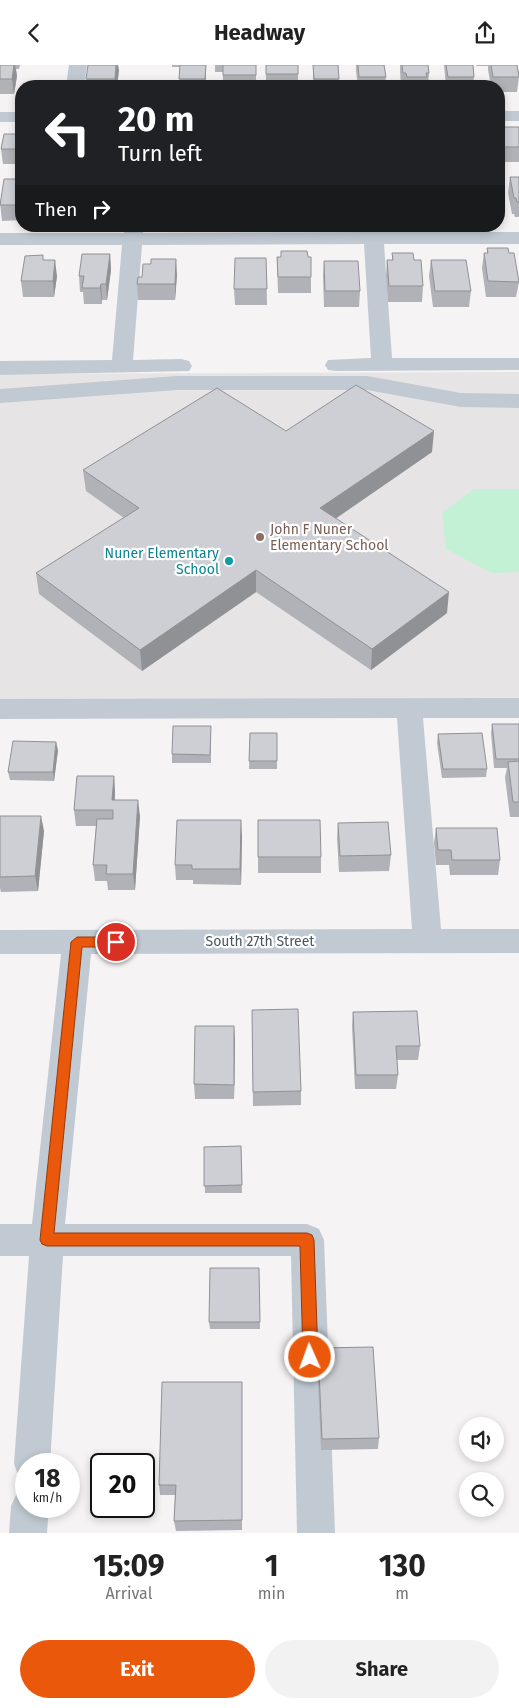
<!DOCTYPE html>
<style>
body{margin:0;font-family:"Fira Sans",sans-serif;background:#f2f2f2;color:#222;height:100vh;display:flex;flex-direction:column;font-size:19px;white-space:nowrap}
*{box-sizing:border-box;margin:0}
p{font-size:16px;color:#767676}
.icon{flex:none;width:28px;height:28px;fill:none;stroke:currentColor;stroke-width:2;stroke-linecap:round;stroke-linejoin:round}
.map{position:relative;height:1468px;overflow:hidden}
.drawer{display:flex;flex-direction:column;background:#fff;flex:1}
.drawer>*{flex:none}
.top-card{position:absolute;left:15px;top:15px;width:490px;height:152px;border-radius:20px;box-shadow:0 2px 8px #0003;background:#202124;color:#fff;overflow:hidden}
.fabs{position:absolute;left:459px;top:1352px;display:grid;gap:10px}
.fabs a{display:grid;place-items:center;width:45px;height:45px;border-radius:50%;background:#fff;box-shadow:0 2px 8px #0003;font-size:25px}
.speed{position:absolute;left:15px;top:1388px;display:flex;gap:10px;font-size:25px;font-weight:700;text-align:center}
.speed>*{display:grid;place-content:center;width:65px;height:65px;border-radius:50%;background:#fff;box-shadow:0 2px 8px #0003;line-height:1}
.speed small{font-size:12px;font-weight:400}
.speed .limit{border:2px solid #111;border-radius:8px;background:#fff;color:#111}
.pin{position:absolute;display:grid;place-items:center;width:42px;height:42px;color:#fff;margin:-21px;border:2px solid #fff;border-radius:50%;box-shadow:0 1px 5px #0007}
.me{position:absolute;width:55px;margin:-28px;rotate:358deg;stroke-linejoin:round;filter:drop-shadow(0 0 4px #0008)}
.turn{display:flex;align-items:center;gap:18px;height:105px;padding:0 20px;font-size:22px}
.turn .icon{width:65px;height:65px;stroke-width:2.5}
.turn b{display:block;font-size:35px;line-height:42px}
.then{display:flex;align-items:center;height:48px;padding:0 20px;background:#0003;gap:10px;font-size:19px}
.eta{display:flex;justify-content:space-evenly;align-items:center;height:85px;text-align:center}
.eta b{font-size:30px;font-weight:700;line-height:35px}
.cta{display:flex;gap:10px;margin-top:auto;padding:10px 20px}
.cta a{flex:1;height:58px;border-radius:30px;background:#ea580c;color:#fff;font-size:20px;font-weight:700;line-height:58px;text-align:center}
.cta a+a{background:#f2f2f2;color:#222}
header{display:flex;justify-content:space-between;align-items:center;height:65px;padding:0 20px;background:#fff;font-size:22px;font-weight:700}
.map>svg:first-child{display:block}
.education{fill:#e6e4e5}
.green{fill:#c3f1d5}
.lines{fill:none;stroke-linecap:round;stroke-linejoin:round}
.minor{fill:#c1cad2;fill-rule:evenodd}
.wall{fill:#b0b2b7}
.shaded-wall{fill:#909195}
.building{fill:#cdcfd5;stroke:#909195}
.route{fill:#ea580c;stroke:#983908}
.education-dot{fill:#8d6e63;stroke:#fff;stroke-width:2}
.culture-dot{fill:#0f9aa8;stroke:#fff;stroke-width:2}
.labels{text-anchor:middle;stroke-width:4.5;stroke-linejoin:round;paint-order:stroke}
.education-label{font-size:14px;fill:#785e54;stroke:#fff;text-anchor:start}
.culture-label{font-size:14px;fill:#0d838f;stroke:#fff;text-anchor:end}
.street-label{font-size:14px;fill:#4a5661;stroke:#fff}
</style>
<header><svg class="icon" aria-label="back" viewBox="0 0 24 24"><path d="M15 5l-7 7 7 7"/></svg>Headway<svg class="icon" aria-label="share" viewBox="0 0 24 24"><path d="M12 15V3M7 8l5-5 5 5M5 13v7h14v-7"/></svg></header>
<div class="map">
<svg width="519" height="1468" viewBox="0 0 519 1468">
<rect width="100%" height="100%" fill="#f5f3f3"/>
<polygon class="education" points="519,307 519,635 0,637 0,309"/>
<polygon class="green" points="474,424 519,424 519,507 492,508 446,484 442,448"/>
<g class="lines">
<g class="minor">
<polygon points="69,0 87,0 84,21 66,21"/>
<rect x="499" y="46" width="20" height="10"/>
<rect x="0" y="47" width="21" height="10"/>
<polygon points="124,161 144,161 143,168 364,167 363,161 383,161 383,167 519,167 519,179 384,179 392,293 519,293 519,305 336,306 328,305 325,300 328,295 371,293 364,179 142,180 133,295 181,294 189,296 192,301 189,306 0,310 0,296 112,295 122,180 0,180 0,168 124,168"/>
<polygon points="177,311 367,311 461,328 519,329 519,343 461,342 367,325 177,325 0,338 0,324"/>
<polygon points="519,633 519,653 423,653 441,864 519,864 519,888 91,889 65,1159 307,1159 319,1164 324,1175 335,1468 297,1468 291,1191 63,1191 50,1399 26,1399 26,1415 19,1412 14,1399 29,1191 0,1191 0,1159 32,1159 61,889 0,889 0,865 412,864 397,653 0,654 0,634"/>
<polygon points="26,1424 26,1441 49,1441 47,1468 9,1468 11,1441 17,1428"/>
</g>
</g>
<g class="wall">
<polygon points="0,0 20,0 19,4 16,4 17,11 14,29 0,29"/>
<polygon points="172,0 206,0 206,21 179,21 180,2 172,2"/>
<polygon points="215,0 256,0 256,21 223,21 223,7 215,7"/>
<polygon points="266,0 298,9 298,21 266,21"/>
<polygon points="313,0 338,0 339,21 313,21"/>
<polygon points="356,0 384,0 386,12 385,21 358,21 356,6"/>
<polygon points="400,0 428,0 429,8 428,21 401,21 400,6"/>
<polygon points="444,0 473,0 474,12 473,21 446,21"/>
<polygon points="476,0 517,0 519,11 517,27 499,27 499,21 491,21 488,5 488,1 477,1"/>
<polygon points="119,5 117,21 87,21 86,14"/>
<polygon points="499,62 519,62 519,97 500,97 499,90"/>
<polygon points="21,69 21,99 3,99 1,84"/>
<polygon points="510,112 519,112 519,152 515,152 514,149 512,149 508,128"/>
<polygon points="21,114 21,155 2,156 0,137"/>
<polygon points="499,126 501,138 499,154"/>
<polygon points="487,183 519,217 516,232 486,232 482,203 484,188 487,188"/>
<polygon points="392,188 414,195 423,221 422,237 388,237 386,211 387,195 392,195"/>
<polygon points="110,189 111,205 107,235 102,235 102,239 84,239 83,227 80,227 79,211"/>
<polygon points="277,192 308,192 311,212 311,228 278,228"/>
<polygon points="266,193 267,240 235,240 234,224"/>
<polygon points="44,195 57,211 54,232 23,232 21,216"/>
<polygon points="431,195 471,226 469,242 433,242 429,211"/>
<polygon points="324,196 360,226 359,242 324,242 323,211"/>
<polygon points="151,199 177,210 175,235 138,235 137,219"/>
<polygon points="286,366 432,387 335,454 447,548 371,605 256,527 142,606 39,529 36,508 124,453 86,426 83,405"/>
<polygon points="492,659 519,659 519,752 510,752 505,712 507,703 494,703 491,668"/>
<polygon points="250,668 277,668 277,704 249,704"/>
<polygon points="438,669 487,704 486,712 442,713 437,678"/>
<polygon points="211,670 211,698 172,698 172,689"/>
<polygon points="58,685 54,716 10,715 8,707"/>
<polygon points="114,711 115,727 115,735 140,751 135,825 108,825 107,816 95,816 93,800 96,761 76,761 74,745"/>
<polygon points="0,751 44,766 38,826 1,827 0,823"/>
<polygon points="258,755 321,792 321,808 258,808"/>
<polygon points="338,758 391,790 389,806 339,807 337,773"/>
<polygon points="436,763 500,795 498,810 450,810 449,800 436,800 434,778"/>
<polygon points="242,771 241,820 193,819 193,815 176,815 175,800"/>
<polygon points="252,945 301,1026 301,1040 253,1041"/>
<polygon points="353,947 420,981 418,995 397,995 398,1010 396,1024 355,1024 352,961"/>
<polygon points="235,975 234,1034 195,1034 194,1019"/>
<polygon points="241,1081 242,1128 205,1128 204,1082"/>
<polygon points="259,1203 260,1264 210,1264 209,1257"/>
<polygon points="318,1283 379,1373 378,1384 321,1385 317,1295"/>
<polygon points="242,1317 242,1465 176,1466 174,1456 175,1430 160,1430 159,1420"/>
</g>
<g class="shaded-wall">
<polygon points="14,0 15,0 17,11 14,29 12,14"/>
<polygon points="116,0 118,0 119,5 117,21 115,21 115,14"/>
<polygon points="206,0 206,21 205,21"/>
<polygon points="110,189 111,205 107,235 106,219"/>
<polygon points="176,194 177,210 175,235 175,219"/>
<polygon points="55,195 57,211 54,232 53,216"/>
<polygon points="101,219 102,235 102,239 100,223"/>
<polygon points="434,366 432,387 319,465 320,443"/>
<polygon points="256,505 256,527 142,606 140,585"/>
<polygon points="449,527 447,548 371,605 372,584"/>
<polygon points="56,677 58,685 54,716 53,707"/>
<polygon points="114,711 115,727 114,748 112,735"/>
<polygon points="138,735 140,751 135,825 133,809"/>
<polygon points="41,751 44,766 38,826 35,811"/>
<polygon points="241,755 242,771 241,820 240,804"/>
<polygon points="234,961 235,975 234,1034"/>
</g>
<g class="building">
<polygon points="0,0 14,0 12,14 0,14"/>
<polygon points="88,0 116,0 115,14 86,14"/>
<polygon points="180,0 206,0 205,14 179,14"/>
<rect x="223" y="0" width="33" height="10"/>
<rect x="266" y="0" width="32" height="9"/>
<polygon points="313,0 338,0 339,14 314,14"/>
<polygon points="358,0 384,0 386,12 359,12"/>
<polygon points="402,0 428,0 429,8 426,8 427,12 407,12 406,8 403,8"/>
<polygon points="446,0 473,0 474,12 448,12"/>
<polygon points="491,0 517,0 519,12 493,12"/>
<polygon points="499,62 519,62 519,82 502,82"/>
<polygon points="4,69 21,69 21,84 1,84"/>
<polygon points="510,112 519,112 519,137 517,137 516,133 514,133"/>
<polygon points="4,114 21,114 21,140 0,140"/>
<polygon points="499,126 501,138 499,138"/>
<polygon points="487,183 508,183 509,188 514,188 519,217 488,216 484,188 488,188"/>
<polygon points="281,186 307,186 308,192 311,192 311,212 278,212 277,192 281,192"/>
<polygon points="392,188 413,188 414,195 421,195 423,221 389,221 387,195 393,195"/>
<polygon points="82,189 110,189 106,219 101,219 100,223 82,223 84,211 79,211"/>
<polygon points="43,190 43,195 55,195 53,216 21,216 25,191"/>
<polygon points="235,193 266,193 267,224 234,224"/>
<polygon points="151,194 176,194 175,219 137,219 138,212 142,212 143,199 151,199"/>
<polygon points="431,195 466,195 471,226 435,226"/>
<polygon points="324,196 358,196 360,226 325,226"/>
<polygon points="356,320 434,366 320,443 449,527 372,584 256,505 140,585 36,508 139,443 83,405 217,323 286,366"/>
<polygon points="492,659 519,659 519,694 496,694"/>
<polygon points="173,661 211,661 210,690 172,689"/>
<polygon points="250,668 277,668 277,696 249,696"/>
<polygon points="482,668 487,704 443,704 438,669"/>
<polygon points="13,676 56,677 53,707 8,707"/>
<polygon points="519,696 519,737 513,737 508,697"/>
<polygon points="77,711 114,711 112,735 138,735 133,809 106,809 107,800 93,800 97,754 113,754 113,745 74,745"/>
<polygon points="0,751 41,751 35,811 0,812"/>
<polygon points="177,755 241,755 240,804 192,804 192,800 175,800"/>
<polygon points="258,755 320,755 321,792 258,792"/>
<polygon points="388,757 391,790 340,791 338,758"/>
<polygon points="436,763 497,763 500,795 452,795 451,785 438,785"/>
<polygon points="298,944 301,1026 253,1027 252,945"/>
<polygon points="417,946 420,981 396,981 398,1010 356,1010 353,947"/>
<polygon points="195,961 234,961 234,1020 194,1019"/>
<polygon points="241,1081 242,1120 204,1121 204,1082"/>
<polygon points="210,1203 259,1203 260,1257 209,1257"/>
<polygon points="373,1282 379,1373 322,1374 318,1283"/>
<polygon points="162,1317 242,1317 242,1455 174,1456 176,1420 159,1420"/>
</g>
<polygon class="route" points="77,872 116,872 122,877 116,882 82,882 54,1168 307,1168 312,1170 314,1175 318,1292 315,1297 310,1299 305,1297 303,1292 300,1181 47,1181 42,1179 40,1175 71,877"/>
<circle class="education-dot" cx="260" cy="472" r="5"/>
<circle class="culture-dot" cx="229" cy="496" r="5"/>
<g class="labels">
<g class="education-label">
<text x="270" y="469">John F Nuner<tspan x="270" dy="16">Elementary School</tspan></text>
</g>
<g class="culture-label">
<text x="219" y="493">Nuner Elementary<tspan x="219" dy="16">School</tspan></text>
</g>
<g class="street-label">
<text x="260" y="881">South 27th Street</text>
</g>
</g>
</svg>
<div class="fabs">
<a><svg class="icon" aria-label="sound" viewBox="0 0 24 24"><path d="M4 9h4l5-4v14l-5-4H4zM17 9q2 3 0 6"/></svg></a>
<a><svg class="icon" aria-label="search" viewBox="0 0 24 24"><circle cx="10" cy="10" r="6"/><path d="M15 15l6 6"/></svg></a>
</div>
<div class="speed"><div>18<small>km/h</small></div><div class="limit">20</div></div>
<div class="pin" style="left:116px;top:877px;background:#d93025"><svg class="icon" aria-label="arrive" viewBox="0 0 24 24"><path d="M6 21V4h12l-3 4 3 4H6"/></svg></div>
<svg class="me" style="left:310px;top:1292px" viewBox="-20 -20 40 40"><circle r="17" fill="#ea580c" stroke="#fff" stroke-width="3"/><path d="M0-11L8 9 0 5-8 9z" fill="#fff"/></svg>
<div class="top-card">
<div class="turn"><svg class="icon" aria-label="left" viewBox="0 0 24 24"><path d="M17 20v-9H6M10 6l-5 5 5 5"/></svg><div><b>20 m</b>Turn left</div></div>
<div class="then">Then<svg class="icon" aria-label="right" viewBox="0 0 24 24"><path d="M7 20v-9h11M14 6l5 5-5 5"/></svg></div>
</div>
</div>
<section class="drawer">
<div class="eta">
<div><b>15:09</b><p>Arrival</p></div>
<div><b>1</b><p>min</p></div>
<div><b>130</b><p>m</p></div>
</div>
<div class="cta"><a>Exit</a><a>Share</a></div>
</section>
